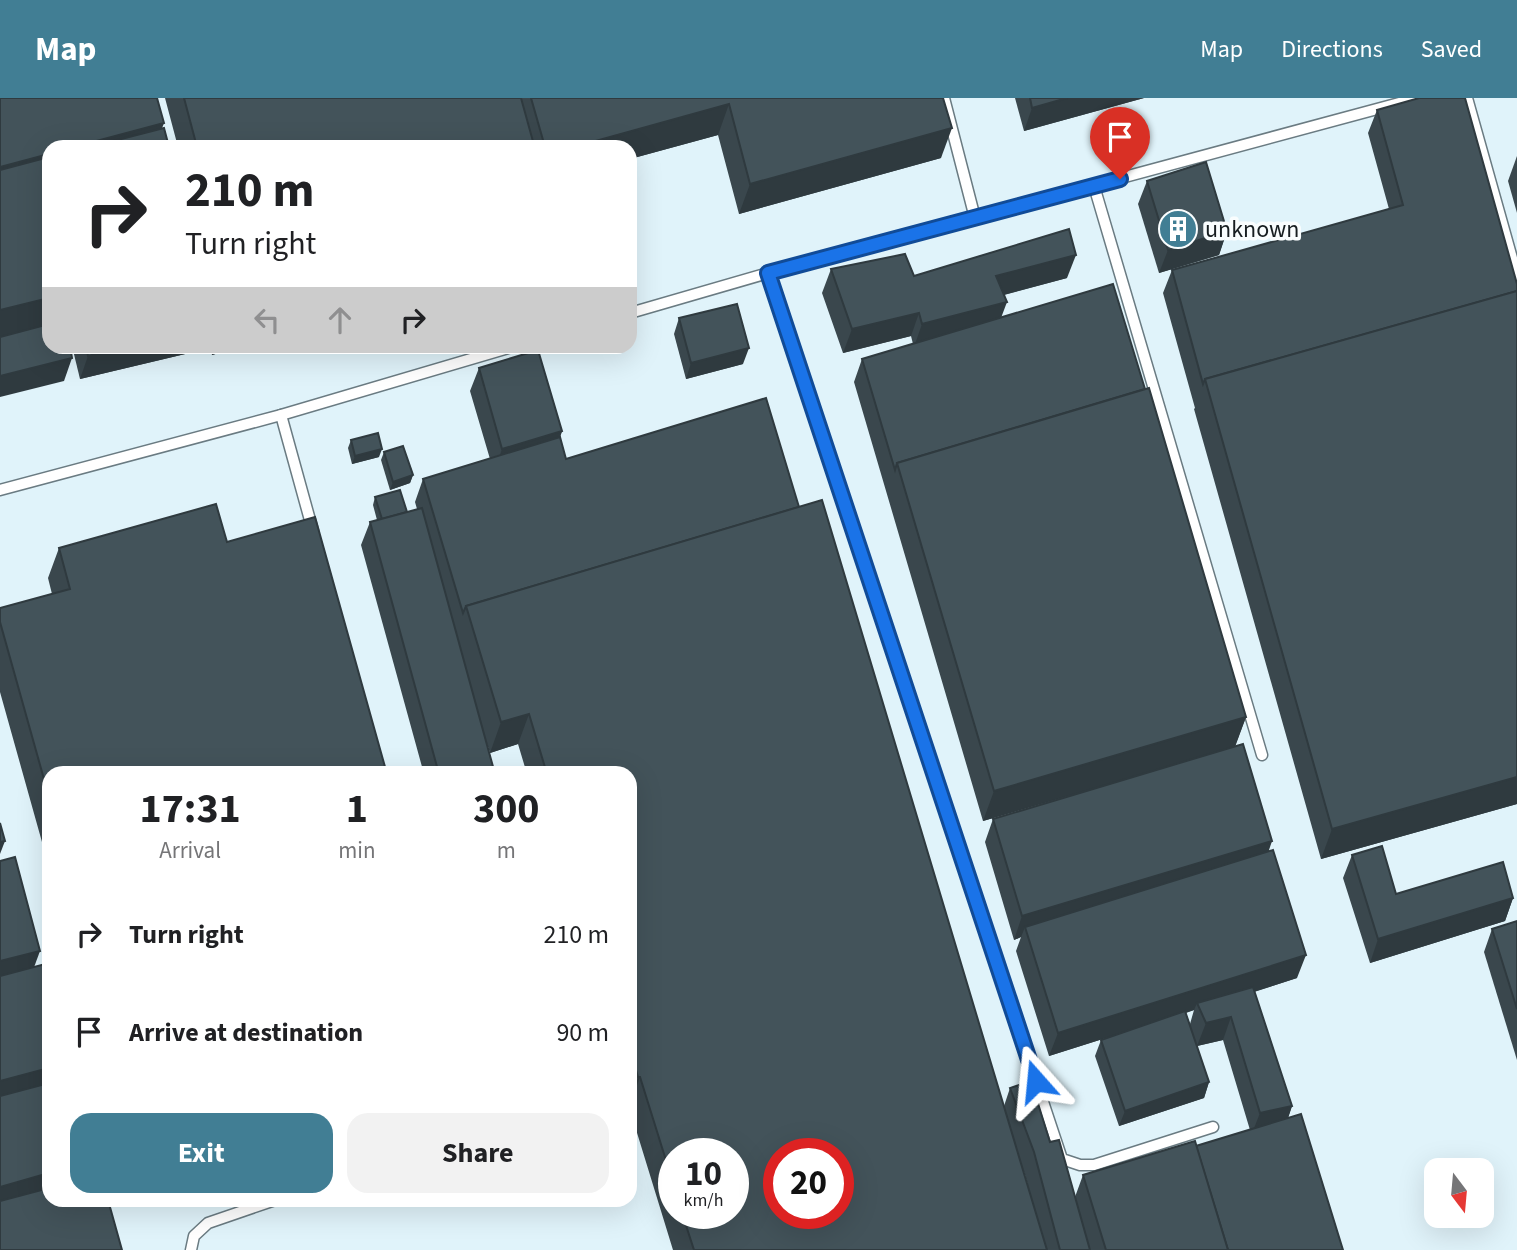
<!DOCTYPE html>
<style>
body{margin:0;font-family:"Source Sans 3",sans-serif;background:#f2f2f2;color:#202124;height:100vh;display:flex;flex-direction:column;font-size:26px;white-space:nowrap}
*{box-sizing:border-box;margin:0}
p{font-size:23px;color:#757577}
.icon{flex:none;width:38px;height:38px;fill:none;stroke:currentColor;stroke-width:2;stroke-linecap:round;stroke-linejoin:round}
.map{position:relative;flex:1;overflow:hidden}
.details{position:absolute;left:42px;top:668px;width:595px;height:441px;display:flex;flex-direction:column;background:#fff;border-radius:21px;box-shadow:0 7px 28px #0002}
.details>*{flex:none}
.top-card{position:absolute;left:42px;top:42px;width:595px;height:214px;border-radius:21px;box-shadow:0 7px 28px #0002;background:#fff;color:#202124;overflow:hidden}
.needle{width:46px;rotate:164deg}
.buttons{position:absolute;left:1424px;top:1060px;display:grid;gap:14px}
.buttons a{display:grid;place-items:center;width:70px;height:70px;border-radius:14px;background:#fff;box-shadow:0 7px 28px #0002;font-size:35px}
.speed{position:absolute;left:658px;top:1040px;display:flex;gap:14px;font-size:35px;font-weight:700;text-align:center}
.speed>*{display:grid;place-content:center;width:91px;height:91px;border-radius:50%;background:#fff;box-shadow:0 7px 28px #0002;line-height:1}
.speed small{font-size:18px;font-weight:400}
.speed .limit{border:10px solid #d22;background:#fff;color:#111}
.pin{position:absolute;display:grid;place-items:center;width:60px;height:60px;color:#fff;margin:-72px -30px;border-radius:50% 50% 50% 0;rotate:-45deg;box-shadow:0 0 7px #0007}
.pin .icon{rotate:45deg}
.me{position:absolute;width:77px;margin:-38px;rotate:342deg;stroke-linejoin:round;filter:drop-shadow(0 0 5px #0008)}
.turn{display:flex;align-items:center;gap:24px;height:147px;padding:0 28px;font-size:32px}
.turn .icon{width:91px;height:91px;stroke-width:2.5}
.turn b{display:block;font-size:49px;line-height:60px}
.lanes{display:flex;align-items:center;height:66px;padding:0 28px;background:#0003;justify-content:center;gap:35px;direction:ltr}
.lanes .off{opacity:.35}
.eta{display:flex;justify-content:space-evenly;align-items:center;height:119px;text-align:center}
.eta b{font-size:42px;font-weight:700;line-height:49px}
.cta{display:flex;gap:14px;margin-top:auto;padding:14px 28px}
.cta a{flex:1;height:80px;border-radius:21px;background:#417e94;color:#fff;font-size:28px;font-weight:700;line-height:80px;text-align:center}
.cta a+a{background:#f2f2f2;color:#202124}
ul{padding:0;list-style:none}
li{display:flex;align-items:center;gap:21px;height:98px;padding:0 28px}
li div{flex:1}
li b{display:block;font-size:26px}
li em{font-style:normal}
header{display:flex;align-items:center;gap:42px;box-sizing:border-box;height:98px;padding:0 35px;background:#417e94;color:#fff}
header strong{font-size:33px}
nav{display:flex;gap:38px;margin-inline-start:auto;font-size:24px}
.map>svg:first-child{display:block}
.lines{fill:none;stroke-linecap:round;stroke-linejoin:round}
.lane-casing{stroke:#6a7b82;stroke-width:13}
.lane{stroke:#fff;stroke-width:10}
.wall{fill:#3a474d;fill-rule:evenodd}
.shaded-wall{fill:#2f3a3f}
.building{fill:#43535a;stroke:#2f3a3f;stroke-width:2;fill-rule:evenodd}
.route-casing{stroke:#114b97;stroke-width:18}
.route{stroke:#1a73e8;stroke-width:12}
.labels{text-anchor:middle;stroke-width:7;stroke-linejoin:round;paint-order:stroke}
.poi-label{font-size:24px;fill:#171e21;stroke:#f9fdfe;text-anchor:start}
</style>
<header>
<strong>Map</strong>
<nav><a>Map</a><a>Directions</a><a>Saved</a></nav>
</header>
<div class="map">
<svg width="1517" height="1152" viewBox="0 0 1517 1152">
<rect width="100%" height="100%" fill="#e0f3fa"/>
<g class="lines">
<defs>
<g id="lane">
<polyline points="944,0 975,120"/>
<polyline points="1467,0 1517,178"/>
<polyline points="1094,88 1262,657"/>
<polyline points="768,175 1062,1061 1080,1067 1094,1067 1213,1029"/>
<polyline points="630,215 768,175 1418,0"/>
<polyline points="281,317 313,433"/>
<polyline points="0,392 281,317 515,248"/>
<polyline points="191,1152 194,1138 208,1125 275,1102"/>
</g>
</defs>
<use href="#lane" class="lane-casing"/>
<use href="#lane" class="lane"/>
</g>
<g class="wall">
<polygon points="165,0 943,0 941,60 739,116 718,37 630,61 630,49 178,49"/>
<polygon points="1015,0 1144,0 1024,33"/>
<polygon points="1419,0 1517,706 1321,761 1194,311 1195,310 1163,195 1172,172 1389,111 1368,35 1377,12"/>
<polygon points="1517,58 1517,115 1508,83"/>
<polygon points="1147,83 1227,133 1219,157 1159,175 1138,106"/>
<path d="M 831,171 L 914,178 L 1067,180 L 1004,197 L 1001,219 L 1145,291 L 1246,619 L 1235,648 L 1269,753 L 1297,880 L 1254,894 L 1292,1008 L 1288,1020 L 1343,1152 L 673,1152 L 630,1012 L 630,676 L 527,676 L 518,646 L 490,655 L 482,630 L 495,676 L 424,676 L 361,447 L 370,424 L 377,422 L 373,407 L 375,399 L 407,414 L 417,411 L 415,404 L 423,381 L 490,361 L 470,293 L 479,270 L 562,333 L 560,340 L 566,361 L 799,409 L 1004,1008 L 1010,990 L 1050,1044 L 1075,1099 L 1083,1077 L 1196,1048 L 1250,1032 L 1223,942 L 1197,948 L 1209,984 L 1204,1000 L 1119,1028 L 1095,958 L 1101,942 L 1109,939 L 1049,958 L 1016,853 L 1021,839 L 1014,842 L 985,744 L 993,721 L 1113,685 L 983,723 L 854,284 L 862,261 L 913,246 L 911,238 L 843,255 L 822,195 ZM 1194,912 L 1190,926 L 1186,915 ZM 674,1055 L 733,1115 L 674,1115 ZM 1019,1060 L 1025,1077 L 1034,1109 Z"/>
<polygon points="679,220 743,266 686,281 674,236"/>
<polygon points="72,248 204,248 202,252 80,281"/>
<polygon points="210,248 242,248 212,257"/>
<polygon points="351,342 379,359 352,366 348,350"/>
<polygon points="384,354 413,377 410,385 390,392 381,362"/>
<polygon points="216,406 49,676 49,769 0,594 0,510 52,496 48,480 59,450"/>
<polygon points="1352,757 1396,796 1513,800 1505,823 1370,865 1343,780"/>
<polygon points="1517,823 1517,962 1484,854 1492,831"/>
</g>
<g class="shaded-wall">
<polygon points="1067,0 1144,0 1024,33 1032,10"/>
<polygon points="729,6 718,37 630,61 630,49 574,49"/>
<polygon points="164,25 155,49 74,49"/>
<polygon points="952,30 941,60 739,116 750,86"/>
<polygon points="49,56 49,83 0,96 0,69"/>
<polygon points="1227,133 1219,157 1159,175 1168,152"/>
<polygon points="1076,157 1067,180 988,201 996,178"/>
<polygon points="49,200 49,227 0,240 0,212"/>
<polygon points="1007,204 998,228 914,249 922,226"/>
<polygon points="919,215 911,238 843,255 852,231"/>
<polygon points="127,248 204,248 202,252 80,281 88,258"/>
<polygon points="215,248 242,248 212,257"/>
<polygon points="749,250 743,266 686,281 691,265"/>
<polygon points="72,260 64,283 0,299 0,278"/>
<polygon points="562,333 553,357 494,374 502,351"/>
<polygon points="382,351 379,359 352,366 355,358"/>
<polygon points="413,377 410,385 390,392 393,384"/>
<polygon points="529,616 518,646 490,655 501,624"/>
<polygon points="1246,619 1235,649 983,723 994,693"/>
<polygon points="1517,679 1517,706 1321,761 1332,731"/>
<polygon points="5,743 0,756 0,744"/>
<polygon points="1272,743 1264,767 1025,829 1021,839 1014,842 1022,818"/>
<polygon points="1513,800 1505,823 1370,865 1378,841"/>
<polygon points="40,853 29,883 0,891 0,863"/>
<polygon points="1306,857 1297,880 1200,911 1197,905 1194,912 1049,958 1058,935"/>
<polygon points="1231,919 1223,942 1197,948 1206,925"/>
<polygon points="49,970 49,997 0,1010 0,983"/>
<polygon points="638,979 640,979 630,1006 630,1002"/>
<polygon points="1209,984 1204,1000 1119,1028 1125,1013"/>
<polygon points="1292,1008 1284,1032 1251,1038 1260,1015"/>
<polygon points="49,1075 49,1102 0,1116 0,1089"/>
</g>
<g class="building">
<polygon points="0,0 157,0 164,25 74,49 49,49 49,56 0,69"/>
<polygon points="184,0 521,0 534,47 528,49 197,49"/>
<polygon points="531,0 943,0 952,30 750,86 729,6 574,49 545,49"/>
<polygon points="1030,0 1067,0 1032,10"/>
<polygon points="1419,0 1465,0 1517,186 1517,193 1205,281 1203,286 1172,172 1403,107 1377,12"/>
<polygon points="164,30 169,49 90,49"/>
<polygon points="49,59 49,200 0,212 0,72"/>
<polygon points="1206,64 1227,133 1168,152 1147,83"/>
<polygon points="1069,131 1076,157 996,178 1007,204 922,226 919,215 852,231 831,171 905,156 914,178"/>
<polygon points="1113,186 1145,291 897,365 895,372 862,261"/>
<polygon points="1517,193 1517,679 1332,731 1205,281"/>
<polygon points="737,206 749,250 691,265 679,220"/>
<polygon points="49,226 49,248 70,248 72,260 0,278 0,239"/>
<polygon points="86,248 127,248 88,258"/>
<polygon points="538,252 562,333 502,351 479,270"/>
<polygon points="1149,290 1246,619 994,693 897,365"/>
<polygon points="766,300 799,409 466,508 463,515 423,381 560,339 566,361"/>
<polygon points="378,335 382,351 355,358 351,342"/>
<polygon points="403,348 413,377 393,384 384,354"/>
<polygon points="400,392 407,414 382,421 375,399"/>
<path d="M 822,402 L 1047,1152 L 694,1152 L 682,1115 L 733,1115 L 733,1055 L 674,1055 L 674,1088 L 640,979 L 638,979 L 630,952 L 630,676 L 547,676 L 529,616 L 501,624 L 466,508 ZM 779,1055 L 838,1055 L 838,1115 L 779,1115 Z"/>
<polygon points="216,406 227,444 315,419 387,676 49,676 49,699 0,524 0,510 70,491 59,450"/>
<polygon points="422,410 495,676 439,676 370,424"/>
<polygon points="1243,646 1272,743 1022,818 993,721"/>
<polygon points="0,725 5,743 0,744"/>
<polygon points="1382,748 1396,796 1503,764 1513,800 1378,841 1352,757"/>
<polygon points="1273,752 1306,857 1058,935 1025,829"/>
<polygon points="15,759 40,853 0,863 0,763"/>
<polygon points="1517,823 1517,911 1492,831"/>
<polygon points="49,865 49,970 0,983 0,878"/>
<polygon points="1253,889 1292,1008 1260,1015 1231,919 1206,925 1197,905"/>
<polygon points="1185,913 1209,984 1125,1013 1101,942"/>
<polygon points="1031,983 1050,1044 1059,1042 1090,1152 1060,1152 1034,1054 1010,990"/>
<polygon points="49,985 49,1075 0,1089 0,998"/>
<polygon points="1301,1016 1343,1152 1228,1152 1196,1048"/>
<polygon points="1195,1043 1228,1152 1106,1152 1083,1077"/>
<polygon points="49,1090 49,1102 108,1102 122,1152 0,1152 0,1103"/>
</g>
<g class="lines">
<defs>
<polyline id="route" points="1036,983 768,175 1120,81"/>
</defs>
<use href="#route" class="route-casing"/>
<use href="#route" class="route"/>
</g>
<defs>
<symbol id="building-disc" viewBox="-11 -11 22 22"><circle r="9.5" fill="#417e94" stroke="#f9fdfe"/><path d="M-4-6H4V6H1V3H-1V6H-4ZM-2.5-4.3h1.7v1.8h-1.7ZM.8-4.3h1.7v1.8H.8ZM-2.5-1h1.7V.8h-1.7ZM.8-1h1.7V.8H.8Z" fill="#fff"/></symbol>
</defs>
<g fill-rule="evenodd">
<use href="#building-disc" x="1156" y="109" width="44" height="44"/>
</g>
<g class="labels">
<g class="poi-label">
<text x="1205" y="139">unknown</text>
</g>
</g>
</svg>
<div class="buttons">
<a><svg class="needle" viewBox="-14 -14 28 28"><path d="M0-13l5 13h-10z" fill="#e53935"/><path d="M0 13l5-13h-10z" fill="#757577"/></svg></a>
</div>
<div class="speed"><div>10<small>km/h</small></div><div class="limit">20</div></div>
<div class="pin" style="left:1120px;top:81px;background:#d93025"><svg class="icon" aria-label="arrive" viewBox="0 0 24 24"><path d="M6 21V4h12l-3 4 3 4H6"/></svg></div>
<svg class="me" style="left:1036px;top:983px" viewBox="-20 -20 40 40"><path d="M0-17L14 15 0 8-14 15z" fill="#1a73e8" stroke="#fff" stroke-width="4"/></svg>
<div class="top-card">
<div class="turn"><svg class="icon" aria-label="right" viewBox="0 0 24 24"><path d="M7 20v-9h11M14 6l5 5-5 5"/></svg><div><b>210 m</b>Turn right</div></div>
<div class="lanes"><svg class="icon off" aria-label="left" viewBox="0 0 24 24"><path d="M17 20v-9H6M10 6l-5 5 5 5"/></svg><svg class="icon off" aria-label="ahead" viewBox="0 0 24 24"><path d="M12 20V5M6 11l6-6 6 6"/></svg><svg class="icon" aria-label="right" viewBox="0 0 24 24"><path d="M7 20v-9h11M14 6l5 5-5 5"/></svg></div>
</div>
<section class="details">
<div class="eta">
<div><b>17:31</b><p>Arrival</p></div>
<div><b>1</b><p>min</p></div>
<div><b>300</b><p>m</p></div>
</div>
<ul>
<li><svg class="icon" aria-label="right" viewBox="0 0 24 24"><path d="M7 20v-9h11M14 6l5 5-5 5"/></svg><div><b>Turn right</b></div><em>210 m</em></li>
<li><svg class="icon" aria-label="arrive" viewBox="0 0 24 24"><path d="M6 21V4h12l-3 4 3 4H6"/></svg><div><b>Arrive at destination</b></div><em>90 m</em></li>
</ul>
<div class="cta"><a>Exit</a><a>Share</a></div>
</section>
</div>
